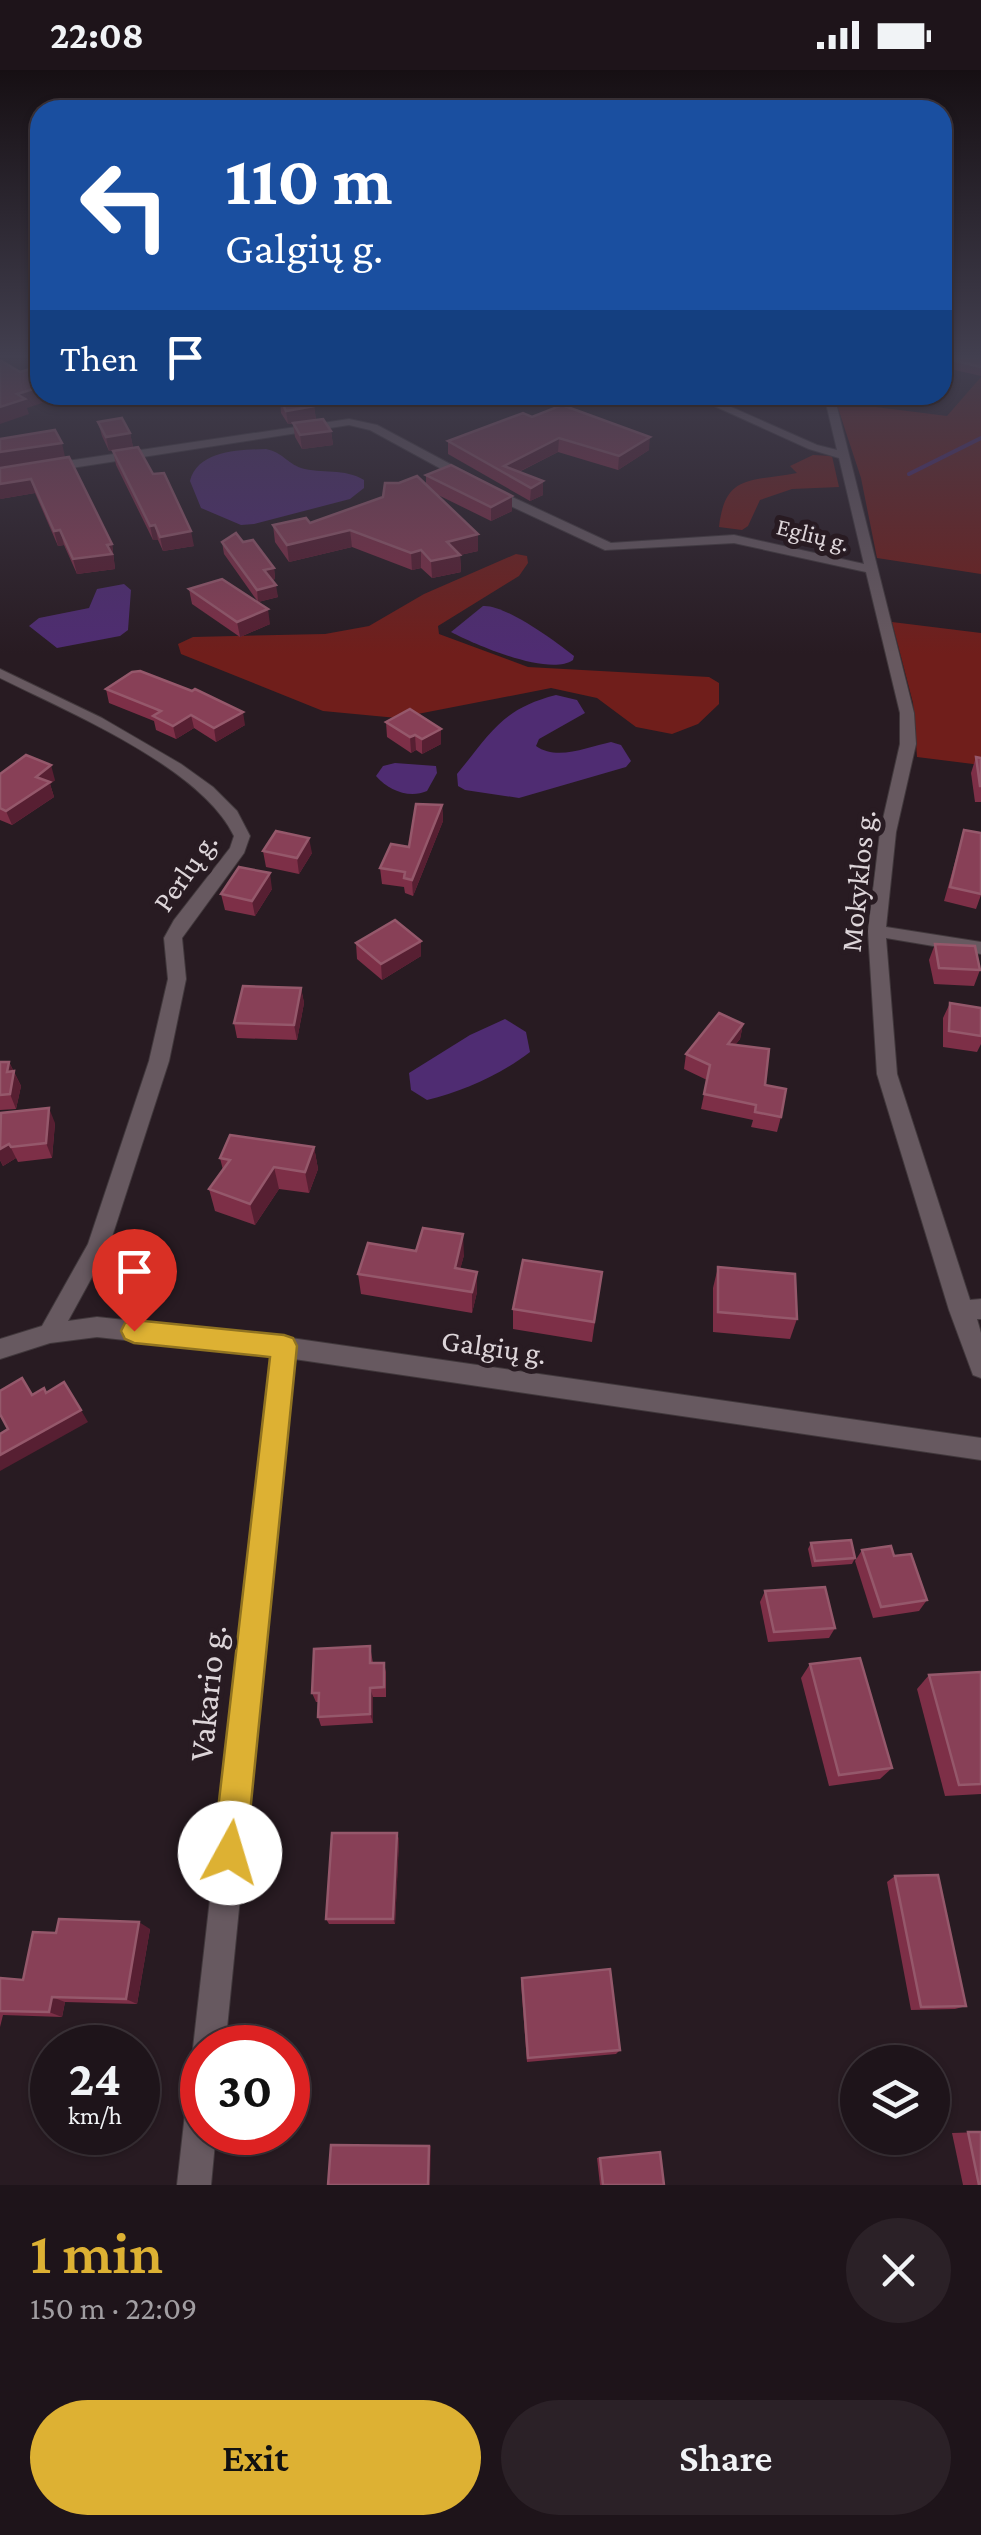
<!DOCTYPE html>
<meta charset="utf-8">
<style>
body{margin:0;font-family:"Crimson Pro",serif;background:#2b2127;color:#f1f3f6;height:100vh;display:flex;flex-direction:column;font-size:38px;white-space:nowrap}
*{box-sizing:border-box;margin:0}
p{font-size:32px;color:#a19ea2}
.icon{flex:none;width:55px;height:55px;fill:none;stroke:currentColor;stroke-width:2;stroke-linecap:round;stroke-linejoin:round}
.map{position:relative;height:2115px;overflow:hidden}
.details{display:flex;flex-direction:column;background:#1e141a;flex:1}
.details>*{flex:none}
.guide{position:absolute;left:30px;top:30px;width:922px;height:305px;border-radius:30px;box-shadow:0 2px 8px #0004,0 0 0 2px #3c3339;background:#1a4fa0;color:#fff;overflow:hidden}
.tools{position:absolute;left:840px;top:1975px;display:grid;gap:20px}
.tools a{display:grid;place-items:center;width:110px;height:110px;border-radius:50%;background:#1e141a;box-shadow:0 2px 8px #0004,0 0 0 2px #3c3339;font-size:50px}
.speed{position:absolute;left:30px;top:1955px;display:flex;gap:20px;font-size:50px;font-weight:700;text-align:center}
.speed>*{display:grid;place-content:center;width:130px;height:130px;border-radius:50%;background:#1e141a;box-shadow:0 2px 8px #0004,0 0 0 2px #3c3339;line-height:1}
.speed small{font-size:25px;font-weight:400}
.speed .limit{border:15px solid #d22;background:#fff;color:#111}
.pin{position:absolute;display:grid;place-items:center;width:85px;height:85px;color:#fff;margin:-102px -42px;border-radius:50% 50% 50% 0;rotate:-45deg;box-shadow:0 0 10px #0007}
.pin .icon{rotate:45deg}
.me{position:absolute;width:110px;margin:-55px;rotate:6deg;stroke-linejoin:round;filter:drop-shadow(0 0 8px #0008)}
.turn{display:flex;align-items:center;gap:35px;height:210px;padding:0 30px;font-size:45px}
.turn .icon{width:130px;height:130px;stroke-width:2.5}
.turn b{display:block;font-size:70px;line-height:85px}
.then{display:flex;align-items:center;height:95px;padding:0 30px;background:#0003;gap:20px;font-size:38px}
.round{display:grid;place-items:center;flex:none;width:105px;height:105px;border-radius:52px;background:#2b2127}
.summary{display:flex;align-items:center;justify-content:space-between;height:170px;padding:0 30px}
h1{font-size:60px;font-weight:600;line-height:75px;color:#ddb133}
.action{display:flex;gap:20px;margin-top:auto;padding:20px 30px}
.action a{flex:1;height:115px;border-radius:60px;background:#ddb133;color:#111;font-size:40px;font-weight:600;line-height:115px;text-align:center}
.action a+a{background:#2b2127;color:#f1f3f6}
.status{display:flex;justify-content:space-between;align-items:center;height:70px;padding:0 50px;background:#1e141a;direction:ltr}
.status svg{height:28px;fill:currentColor}
.map>svg:first-child{display:block}
.green{fill:#701e1b}
.water{fill:#4f2c72}
.lines{fill:none;stroke-linecap:round;stroke-linejoin:round}
.stream{stroke:#4f2c72;stroke-width:4}
.street-casing{stroke:#41383c;stroke-width:2}
.street{fill:#675960;fill-rule:evenodd}
.wall{fill:#7d2f47}
.shaded-wall{fill:#571f32}
.building{fill:#884057;stroke:#95586b;stroke-width:2.5}
.route{fill:#ddb133;stroke:#907321;stroke-width:2.5}
.labels{text-anchor:middle;stroke-width:10;stroke-linejoin:round;paint-order:stroke}
.far-street-label{font-size:25px;fill:#ddd5d9;stroke:#281b22}
.street-label{font-size:30px;fill:#ddd5d9;stroke:#281b22}
.near-street-label{font-size:35px;fill:#ddd5d9;stroke:#281b22}
</style>
<div class="status"><b>22:08</b><svg viewBox="0 0 49 12"><path d="M0 12V9h3v3zM5 12V6h3v6zM10 12V3h3v9zM15 12V0h3v12zM26 1h20v11H26zM47 4h2v5h-2z"/></svg></div>
<div class="map">
<svg width="981" height="2115" viewBox="0 0 981 2115">
<rect width="100%" height="100%" fill="#281b22"/>
<g class="green">
<polygon points="981,307 981,504 877,488 861,408 836,332 947,346"/>
<path d="M 813,385 L 832,386 L 839,417 L 792,419 L 760,430 L 748,456 L 742,460 L 719,457 C 725,403 751,412 797,403 L 790,396 Z"/>
<polygon points="516,484 527,486 528,493 519,506 438,556 439,564 528,597 709,607 719,613 719,634 698,654 672,664 636,657 597,628 551,618 397,648 323,641 181,584 178,574 193,567 325,564 369,556 424,524"/>
<polygon points="892,552 981,563 981,695 917,687 913,633"/>
</g>
<g class="water">
<path d="M 266,379 C 282,382 287,393 301,398 C 321,404 345,398 364,410 L 364,418 L 350,429 L 254,454 L 241,455 L 201,438 L 190,411 C 198,380 240,380 266,379 Z"/>
<polygon points="124,514 131,520 128,560 120,566 57,578 29,556 39,548 89,538 97,519"/>
<path d="M 483,536 C 505,534 556,572 574,586 L 573,590 C 549,607 476,575 451,562 Z"/>
<path d="M 556,625 L 577,630 L 585,643 L 539,669 L 536,676 C 557,691 588,677 611,672 L 621,675 L 631,691 L 626,697 L 519,728 L 465,720 L 458,716 L 457,704 C 491,663 501,639 556,625 Z"/>
<path d="M 395,693 L 436,696 L 437,703 L 427,721 C 409,729 388,720 376,706 L 383,696 Z"/>
<path d="M 505,949 L 526,962 L 530,982 C 500,1005 463,1021 427,1030 L 411,1020 L 409,1003 L 470,965 Z"/>
</g>
<g class="lines">
<polyline class="stream" points="909,404 981,368"/>
<defs>
<g id="street">
<polygon points="587,325 641,325 617,333"/>
<polygon points="690,325 704,325 817,375 837,380 824,325 834,325 914,643 916,674 896,762 886,857 981,872 981,884 886,868 897,1004 970,1230 981,1229 981,1249 977,1249 981,1263 981,1308 973,1305 949,1240 877,1004 868,861 880,762 900,674 900,643 866,502 734,473 605,480 502,432 370,360 349,355 0,409 0,401 349,349 377,355 510,426 611,473 734,465 864,494 839,388 809,379"/>
<path d="M 0,599 L 102,648 L 181,694 L 213,717 L 237,741 L 250,766 L 244,783 L 182,868 L 186,909 L 169,991 L 109,1176 L 68,1251 L 97,1247 L 284,1267 L 981,1368 L 981,1390 L 294,1289 L 225,1978 L 202,1978 L 202,1991 L 198,1989 L 193,1978 L 272,1286 L 97,1267 L 50,1273 L 0,1289 L 0,1269 L 42,1256 L 88,1174 L 149,991 L 168,909 L 164,868 L 174,850 L 230,778 L 234,766 C 201,697 68,642 0,608 Z"/>
<polygon points="202,2019 202,2062 216,2062 211,2115 177,2115 186,2035 191,2024"/>
</g>
</defs>
<use href="#street" class="street-casing"/>
<use href="#street" class="street"/>
</g>
<g class="wall">
<polygon points="942,288 981,288 981,306 942,297"/>
<polygon points="280,329 314,336 316,350 331,361 333,375 302,379 295,367 293,354 288,354 281,343"/>
<polygon points="532,347 649,380 618,400 558,382 519,402 543,411 543,425 530,431 448,384 448,371"/>
<polygon points="98,352 130,363 133,377 109,381 102,366"/>
<polygon points="113,381 194,476 163,481 158,470 153,470 116,395"/>
<polygon points="69,387 112,474 115,499 77,504 64,475 58,476 35,423 0,429"/>
<polygon points="426,405 512,441 491,451 436,424 478,481 460,485 461,502 432,508 421,498 412,500 352,477 289,492 275,472 273,455 310,453 426,414"/>
<polygon points="222,472 243,472 274,498 275,509 272,510 278,527 258,532 224,484"/>
<polygon points="189,519 270,554 240,567 192,534"/>
<polygon points="106,619 245,655 216,672 194,658 176,669 156,660 154,651 109,633"/>
<polygon points="386,652 441,659 441,674 422,684 416,680 411,683 387,667"/>
<polygon points="976,687 981,688 981,732 975,732 971,703"/>
<polygon points="0,704 55,710 50,714 54,727 12,755 0,750"/>
<polygon points="442,735 443,751 413,826 405,823 404,817 382,814 380,798 409,777"/>
<polygon points="964,760 981,825 976,839 944,831"/>
<polygon points="263,781 312,783 299,804 266,797"/>
<polygon points="272,819 255,846 225,840 221,824"/>
<polygon points="356,873 421,886 382,910 357,889"/>
<polygon points="935,874 980,900 974,916 934,914 929,890"/>
<polygon points="301,918 304,933 297,970 237,968 234,953"/>
<polygon points="950,933 981,938 981,974 977,982 943,977 943,948"/>
<polygon points="743,954 740,969 735,975 765,1015 781,1047 777,1062 751,1057 753,1050 701,1039 707,1010 684,999 686,984"/>
<polygon points="0,992 9,992 21,1016 16,1039 0,1040"/>
<polygon points="0,1050 55,1053 52,1088 18,1092 16,1088 3,1096 0,1090"/>
<polygon points="314,1077 318,1099 309,1123 279,1119 255,1155 215,1141 209,1119 223,1100 220,1088"/>
<polygon points="464,1185 460,1199 477,1222 472,1243 361,1224 358,1204"/>
<polygon points="718,1197 797,1249 790,1269 713,1262 713,1218"/>
<polygon points="602,1202 592,1272 513,1259 513,1239"/>
<polygon points="811,1473 855,1488 852,1494 812,1497 808,1479"/>
<polygon points="862,1480 894,1486 927,1530 919,1541 873,1548 855,1491"/>
<polygon points="765,1521 835,1558 829,1568 768,1572 760,1532"/>
<polygon points="370,1576 373,1593 384,1593 386,1602 386,1627 373,1627 373,1653 321,1656 318,1647 318,1632 316,1632 312,1623"/>
<polygon points="810,1594 892,1698 880,1709 829,1716 801,1608"/>
<polygon points="981,1602 981,1724 945,1726 917,1619 929,1605"/>
<polygon points="397,1763 399,1770 395,1854 329,1854 326,1849"/>
<polygon points="895,1806 966,1936 955,1939 911,1940 887,1812"/>
<polygon points="150,1859 137,1934 65,1932 62,1947 3,1945 0,1957 0,1908 23,1910 56,1863"/>
<polygon points="522,1908 620,1980 616,1984 527,1992 521,1914"/>
<polygon points="981,2062 981,2115 963,2115 952,2063"/>
<polygon points="660,2082 664,2115 600,2115 597,2088"/>
</g>
<g class="shaded-wall">
<polygon points="40,317 40,325 66,325 27,338 29,344 0,354 0,337 17,324"/>
<polygon points="314,336 316,350 288,354 286,341"/>
<polygon points="331,361 333,375 302,379 300,365"/>
<polygon points="130,363 133,377 109,381 106,367"/>
<polygon points="650,367 649,380 618,400 619,386"/>
<polygon points="559,368 558,382 510,406 504,396"/>
<polygon points="62,373 65,387 0,397 0,382"/>
<polygon points="31,409 35,423 0,429 0,414"/>
<polygon points="543,411 543,425 530,431 531,418"/>
<polygon points="512,426 512,441 491,451 491,437"/>
<polygon points="155,455 158,470 153,470 150,456"/>
<polygon points="60,460 64,475 58,476 54,461"/>
<polygon points="350,460 352,477 289,492 287,475"/>
<polygon points="191,461 194,476 163,481 160,467"/>
<polygon points="478,464 478,481 460,485 461,502 432,508 431,491 447,472"/>
<polygon points="112,474 115,499 77,504 73,489"/>
<polygon points="421,480 421,498 412,500 411,483"/>
<polygon points="274,498 275,509 266,511 264,500"/>
<polygon points="276,515 278,527 258,532 257,520"/>
<polygon points="268,539 270,554 240,567 237,552"/>
<polygon points="243,642 245,655 216,672 214,658"/>
<polygon points="191,645 194,658 176,669 173,656"/>
<polygon points="441,659 441,674 422,684 422,669"/>
<polygon points="415,665 416,680 411,683 410,667"/>
<polygon points="51,695 55,710 50,714 54,727 12,755 6,741 36,707"/>
<polygon points="442,735 443,751 413,826 412,810"/>
<polygon points="309,768 312,783 299,804 297,788"/>
<polygon points="270,803 272,819 255,846 252,831"/>
<polygon points="421,871 421,886 382,910 381,894"/>
<polygon points="301,918 304,933 297,970 294,955"/>
<polygon points="743,954 740,969 724,988 728,974"/>
<polygon points="9,992 21,1016 16,1039 10,1024 7,1002"/>
<polygon points="49,1038 55,1053 52,1088 46,1073"/>
<polygon points="9,1074 16,1088 3,1096 0,1090 0,1079"/>
<polygon points="314,1077 318,1099 309,1123 305,1102"/>
<polygon points="274,1097 279,1119 255,1155 250,1134"/>
<polygon points="463,1164 464,1185 455,1219 455,1198"/>
<polygon points="477,1202 477,1222 472,1243 472,1222"/>
<polygon points="81,1340 88,1352 0,1401 0,1385"/>
<polygon points="370,1618 373,1627 373,1653 370,1644"/>
<polygon points="397,1763 399,1770 395,1854 393,1849"/>
<polygon points="139,1852 150,1859 137,1934 126,1929"/>
<polygon points="52,1927 65,1932 62,1947 49,1942"/>
<polygon points="429,2076 431,2076 430,2115 428,2115"/>
</g>
<g class="building">
<polygon points="942,288 981,288 981,297 943,288 942,289"/>
<polygon points="0,290 20,302 40,296 40,317 17,324 25,329 0,337"/>
<polygon points="307,325 314,336 286,341 280,329"/>
<polygon points="562,335 650,367 619,386 559,368 504,396 543,411 531,418 448,371 523,343 532,347"/>
<polygon points="122,348 130,363 106,367 98,352"/>
<polygon points="323,349 331,361 300,365 293,353"/>
<polygon points="55,360 62,373 0,382 0,369"/>
<polygon points="138,377 153,404 164,403 191,461 160,467 155,455 150,456 113,381"/>
<polygon points="69,387 112,474 107,475 112,484 73,489 60,460 54,461 31,409 0,414 0,398"/>
<polygon points="451,395 512,426 491,437 426,405"/>
<polygon points="417,406 478,464 447,472 460,485 431,491 421,480 411,483 350,460 287,475 273,455 306,448 310,453 383,427 385,413 399,413"/>
<polygon points="236,463 243,472 253,470 274,498 264,500 276,515 257,520 222,472"/>
<polygon points="222,509 268,539 237,552 189,519"/>
<polygon points="140,601 192,621 195,619 243,642 214,658 191,645 173,656 153,646 161,641 106,619 132,602"/>
<polygon points="410,639 441,659 422,669 415,665 410,667 386,652"/>
<polygon points="26,685 51,695 36,707 50,712 6,741 0,738 0,704"/>
<polygon points="976,687 981,688 981,716 980,716"/>
<polygon points="416,734 442,735 412,810 404,808 405,802 380,798 391,774 409,777"/>
<polygon points="964,760 981,763 981,824 950,817"/>
<polygon points="276,761 309,768 297,788 263,781"/>
<polygon points="239,797 270,803 252,831 221,824"/>
<polygon points="395,850 421,871 381,894 356,873"/>
<polygon points="935,874 975,876 980,900 939,898"/>
<polygon points="243,916 301,918 294,955 234,953"/>
<polygon points="950,933 981,938 981,966 949,961"/>
<polygon points="719,943 743,954 728,974 769,979 765,1015 786,1019 781,1047 755,1042 756,1035 704,1024 710,995 686,984"/>
<polygon points="0,992 9,992 7,1002 14,1001 10,1024 0,1025"/>
<polygon points="49,1038 46,1073 11,1077 9,1074 0,1079 1,1043"/>
<polygon points="230,1065 314,1077 305,1102 274,1097 250,1134 209,1119 230,1090 220,1088"/>
<polygon points="423,1158 463,1164 455,1198 477,1202 472,1222 358,1204 368,1173 416,1181"/>
<polygon points="523,1190 602,1202 594,1252 513,1239"/>
<polygon points="718,1197 795,1204 797,1249 718,1242"/>
<polygon points="22,1308 32,1325 44,1318 46,1323 64,1312 81,1340 0,1385 0,1364 8,1359 0,1344 0,1321"/>
<polygon points="851,1470 855,1488 815,1491 811,1473"/>
<polygon points="891,1476 894,1486 911,1484 927,1530 881,1537 862,1480"/>
<polygon points="825,1517 835,1558 774,1562 765,1521"/>
<polygon points="370,1576 370,1593 384,1593 384,1617 370,1618 370,1644 318,1647 319,1623 312,1623 314,1579"/>
<polygon points="860,1588 892,1698 839,1705 810,1594"/>
<polygon points="981,1602 981,1714 959,1715 929,1605"/>
<polygon points="332,1763 397,1763 393,1849 326,1849"/>
<polygon points="938,1805 966,1936 921,1937 895,1806"/>
<polygon points="59,1849 139,1852 126,1929 52,1927 49,1942 0,1941 0,1908 23,1910 33,1862 56,1863"/>
<polygon points="610,1899 620,1980 528,1988 522,1908"/>
<polygon points="968,2062 981,2062 981,2115 979,2115"/>
<polygon points="331,2075 429,2076 428,2115 328,2115"/>
<polygon points="660,2082 664,2115 603,2115 600,2088"/>
</g>
<linearGradient id="sky" x2="0" y2="1"><stop stop-color="#160f13"/><stop offset="0.49" stop-color="#423f4f"/><stop offset="1" stop-color="#423f4f" stop-opacity="0"/></linearGradient>
<rect width="981" height="584" fill="url(#sky)"/>
<polygon class="route" points="134,1250 284,1265 293,1268 297,1276 246,1783 241,1795 230,1799 218,1795 213,1783 270,1287 134,1273 125,1269 121,1261 125,1253"/>
<g class="labels">
<g class="far-street-label">
<text transform="translate(813 464) rotate(14)" y="9">Eglių g.</text>
</g>
<g class="street-label">
<text transform="translate(185 802) rotate(-55)" y="10">Perlų g.</text>
<text transform="translate(858 811) rotate(-84)" y="10">Mokyklos g.</text>
<text transform="translate(494 1277) rotate(8)" y="10">Galgių g.</text>
</g>
<g class="near-street-label">
<text transform="translate(207 1623) rotate(-84)" y="12">Vakario g.</text>
</g>
</g>
</svg>
<div class="tools">
<a><svg class="icon" aria-label="layers" viewBox="0 0 24 24"><path d="M12 4l9 5-9 5-9-5zM3 14l9 5 9-5"/></svg></a>
</div>
<div class="speed"><div>24<small>km/h</small></div><div class="limit">30</div></div>
<div class="pin" style="left:134px;top:1261px;background:#d93025"><svg class="icon" aria-label="arrive" viewBox="0 0 24 24"><path d="M6 21V4h12l-3 4 3 4H6"/></svg></div>
<svg class="me" style="left:230px;top:1783px" viewBox="-20 -20 40 40"><circle r="19" fill="#fff"/><path d="M0-13L10 11 0 6-10 11z" fill="#ddb133"/></svg>
<div class="guide">
<div class="turn"><svg class="icon" aria-label="left" viewBox="0 0 24 24"><path d="M17 20v-9H6M10 6l-5 5 5 5"/></svg><div><b>110 m</b>Galgių g.</div></div>
<div class="then">Then<svg class="icon" aria-label="arrive" viewBox="0 0 24 24"><path d="M6 21V4h12l-3 4 3 4H6"/></svg></div>
</div>
</div>
<section class="details">
<div class="summary"><div><h1>1 min</h1><p>150 m · 22:09</p></div><a class="round"><svg class="icon" aria-label="close" viewBox="0 0 24 24"><path d="M6 6l12 12M18 6L6 18"/></svg></a></div>
<div class="action"><a>Exit</a><a>Share</a></div>
</section>
